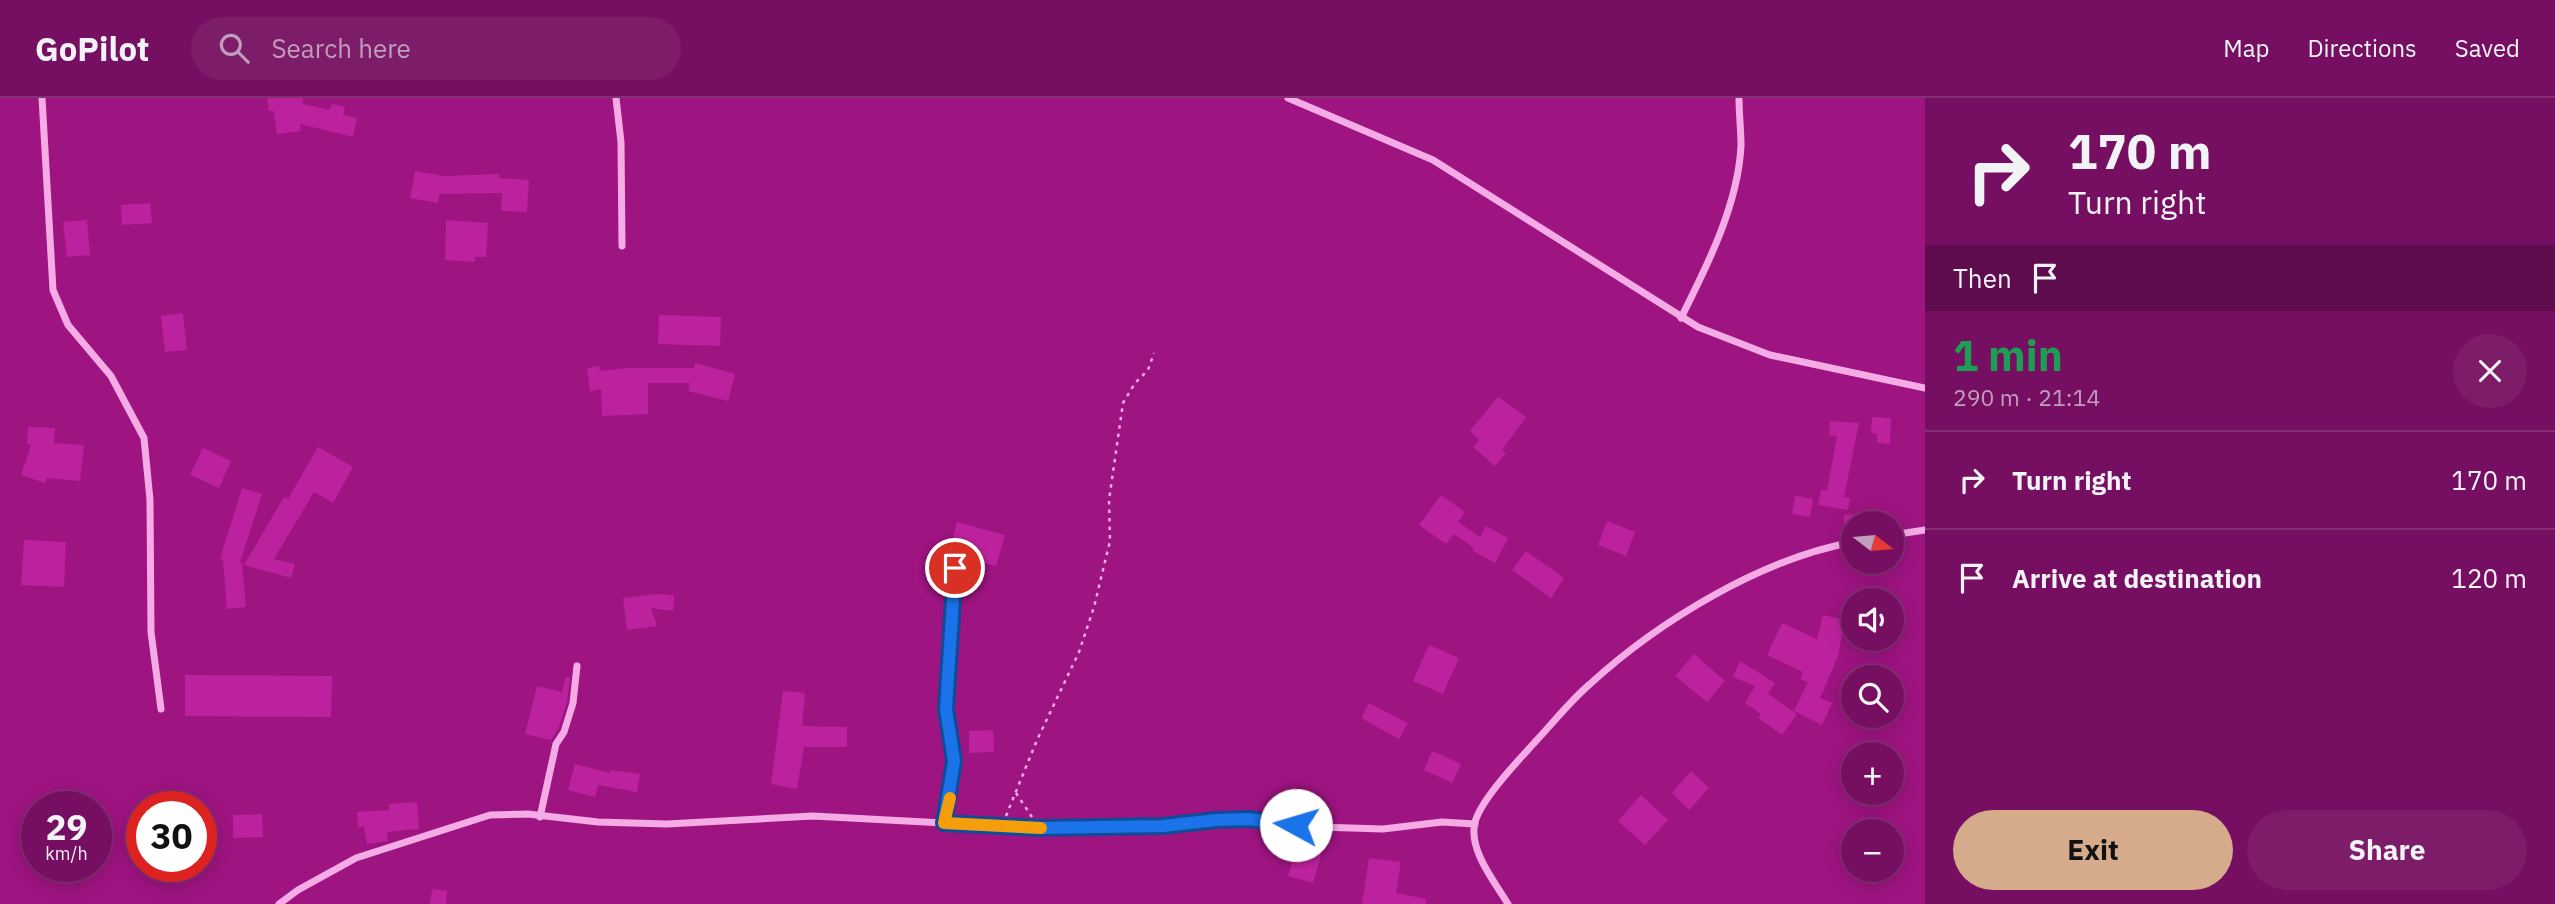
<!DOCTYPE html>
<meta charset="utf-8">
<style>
body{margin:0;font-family:"IBM Plex Sans",sans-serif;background:#7d1d6a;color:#f1f3f6;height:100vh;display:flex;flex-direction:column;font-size:26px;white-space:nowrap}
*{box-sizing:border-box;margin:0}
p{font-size:23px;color:#c29cbd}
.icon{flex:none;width:38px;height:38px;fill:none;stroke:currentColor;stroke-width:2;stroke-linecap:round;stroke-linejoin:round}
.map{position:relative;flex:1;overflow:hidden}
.side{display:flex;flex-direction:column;background:#760f61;width:630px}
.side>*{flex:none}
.banner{background:#760f61;color:#f1f3f6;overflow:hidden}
.needle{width:46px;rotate:106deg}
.fabs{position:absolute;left:1841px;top:413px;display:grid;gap:14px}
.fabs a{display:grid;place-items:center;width:63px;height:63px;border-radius:50%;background:#760f61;box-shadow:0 4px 18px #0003,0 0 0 2px #872f76;font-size:35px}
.speed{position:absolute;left:21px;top:693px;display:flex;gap:14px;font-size:35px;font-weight:700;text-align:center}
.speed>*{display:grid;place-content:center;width:91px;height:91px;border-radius:50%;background:#760f61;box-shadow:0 4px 18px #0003,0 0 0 2px #872f76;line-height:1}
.speed small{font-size:18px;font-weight:400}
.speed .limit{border:10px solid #d22;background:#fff;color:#111}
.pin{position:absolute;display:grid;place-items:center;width:60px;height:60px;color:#fff;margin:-30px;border:4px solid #fff;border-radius:50%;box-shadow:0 2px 7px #0007}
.me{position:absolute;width:77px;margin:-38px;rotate:276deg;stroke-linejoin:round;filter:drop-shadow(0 0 5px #0008)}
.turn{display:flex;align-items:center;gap:24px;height:147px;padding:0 28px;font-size:32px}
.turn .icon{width:91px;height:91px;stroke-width:2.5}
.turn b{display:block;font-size:49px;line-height:60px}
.then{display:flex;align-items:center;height:66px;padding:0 28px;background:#0003;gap:14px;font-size:26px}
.round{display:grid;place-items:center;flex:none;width:74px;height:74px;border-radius:37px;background:#7d1d6a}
.headline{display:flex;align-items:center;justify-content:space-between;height:119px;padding:0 28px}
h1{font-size:42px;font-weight:700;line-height:52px;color:#1e9e55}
.button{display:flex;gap:14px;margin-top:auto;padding:14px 28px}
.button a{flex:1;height:80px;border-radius:42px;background:#d6ab8b;color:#111;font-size:28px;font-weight:700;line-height:80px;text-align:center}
.button a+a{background:#7d1d6a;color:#f1f3f6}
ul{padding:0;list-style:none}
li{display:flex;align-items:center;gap:21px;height:98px;padding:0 28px;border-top:2px solid #872f76}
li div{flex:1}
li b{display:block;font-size:26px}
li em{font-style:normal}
header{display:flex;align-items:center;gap:42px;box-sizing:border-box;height:98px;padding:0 35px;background:#760f61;border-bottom:2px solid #872f76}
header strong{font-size:33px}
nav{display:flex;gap:38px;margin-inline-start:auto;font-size:24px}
.search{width:490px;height:63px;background:#7d1d6a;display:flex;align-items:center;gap:18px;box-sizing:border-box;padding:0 24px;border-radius:38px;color:#c29cbd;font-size:26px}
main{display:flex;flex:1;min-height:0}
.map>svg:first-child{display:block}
.building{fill:#bd229e}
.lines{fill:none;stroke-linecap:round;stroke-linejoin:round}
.path{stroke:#f4abe6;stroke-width:2.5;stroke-dasharray:3.5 5;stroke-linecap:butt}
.minor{stroke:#f4abe6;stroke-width:7}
.route-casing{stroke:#114b97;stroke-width:18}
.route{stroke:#1a73e8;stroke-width:12}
.slow{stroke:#f59e0b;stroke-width:12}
</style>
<header>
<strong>GoPilot</strong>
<div class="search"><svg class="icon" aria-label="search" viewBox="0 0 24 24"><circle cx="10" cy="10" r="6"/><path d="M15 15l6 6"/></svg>Search here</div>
<nav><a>Map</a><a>Directions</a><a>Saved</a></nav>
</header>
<main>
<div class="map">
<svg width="1925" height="806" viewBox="0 0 1925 806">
<rect width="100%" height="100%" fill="#9e1481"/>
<g class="building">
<polygon points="267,0 303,0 303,6 329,12 332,6 345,9 343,17 357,20 353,39 300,26 301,33 277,36 274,13 269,13"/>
<polygon points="415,73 445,78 499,76 499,80 529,82 527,114 501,113 502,95 439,96 438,105 410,100"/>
<polygon points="150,105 152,125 122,127 121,107"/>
<polygon points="87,122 90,157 67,159 63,124"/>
<polygon points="446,122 488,125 486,159 475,159 475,164 445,162"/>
<polygon points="183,215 187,252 165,254 161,218"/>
<polygon points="659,217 721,219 720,248 658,246"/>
<polygon points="695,265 735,276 728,303 688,293 690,285 648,285 648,316 602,318 601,291 590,293 587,270 599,268 600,273 627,270 694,270"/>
<polygon points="1498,299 1526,319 1502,352 1506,355 1495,368 1473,349 1479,342 1470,333"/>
<polygon points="1872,319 1891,320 1890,346 1877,345 1877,336 1871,335"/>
<polygon points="1830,323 1859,325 1844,399 1850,400 1848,412 1818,407 1821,392 1827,393 1837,338 1829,337"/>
<polygon points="28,329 55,330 54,345 84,347 80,383 47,380 45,385 21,377 31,347 27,346"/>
<polygon points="318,349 353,369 333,405 314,394 274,461 295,466 291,480 244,467 284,399 288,401"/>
<polygon points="203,350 231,363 219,390 190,377"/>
<polygon points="242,390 262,396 240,464 242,465 246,509 227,511 223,462 220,461"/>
<polygon points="1441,397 1465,414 1458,424 1480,439 1486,428 1508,440 1495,465 1472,452 1474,450 1454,436 1446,446 1419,427"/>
<polygon points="1795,398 1813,401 1810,419 1792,416"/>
<polygon points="1887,413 1888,425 1844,425 1844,417"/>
<polygon points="1607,423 1635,434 1626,458 1598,447"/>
<polygon points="957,424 1005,437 996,468 949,455"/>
<polygon points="24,442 66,444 64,489 21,487"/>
<polygon points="1526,453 1564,480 1551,500 1512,472"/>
<polygon points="656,496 674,497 673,513 651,510 657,528 627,532 623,500"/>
<polygon points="1823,517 1845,522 1838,558 1820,600 1832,605 1822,627 1794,613 1808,584 1800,581 1803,574 1767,557 1782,525 1817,541"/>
<polygon points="1429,547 1459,560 1443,596 1413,583"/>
<polygon points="1694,556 1725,583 1707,604 1675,578"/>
<polygon points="1740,563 1775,585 1768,596 1797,616 1782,637 1758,620 1761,616 1745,605 1755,588 1733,579"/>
<polygon points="185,577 332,578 331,619 185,618"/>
<polygon points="566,579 570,580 567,604 558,631 551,642 525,636 537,588 562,594"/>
<polygon points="783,593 805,595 802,628 847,629 847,649 804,649 797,691 771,686"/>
<polygon points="1369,605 1408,625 1399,641 1361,620"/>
<polygon points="993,632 994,654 969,655 969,633"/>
<polygon points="1432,653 1461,666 1452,685 1424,672"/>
<polygon points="575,666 610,675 610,672 640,676 637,694 598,687 595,699 568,692"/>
<polygon points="1691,673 1709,690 1689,712 1672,695"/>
<polygon points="1641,697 1668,722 1645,747 1618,723"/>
<polygon points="417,704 419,731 387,734 388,743 367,746 364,729 358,729 357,714 389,712 389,706"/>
<polygon points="262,716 263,739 233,740 233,717"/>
<polygon points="1296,750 1321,757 1313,785 1288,778"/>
<polygon points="1369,760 1401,764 1396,795 1426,801 1426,806 1362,806"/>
<polygon points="432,791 447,793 446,806 430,806"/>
</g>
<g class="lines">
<g class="path">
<polyline points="1016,695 1032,719"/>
<polyline points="1006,718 1037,642 1079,554 1094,509 1110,443 1109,402 1123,305 1135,285 1148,272 1154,255"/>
</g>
<g class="minor">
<polyline points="42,0 53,192 68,227 111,278 144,340 150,402 151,534 161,611"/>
<polyline points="616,0 621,44 622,148"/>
<polyline points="1288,0 1433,62 1698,229 1770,257 1925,290"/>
<path d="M 1681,220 C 1707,168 1738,107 1741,48 C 1741,32 1739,16 1739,0"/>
<polyline points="1892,437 1925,432"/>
<polyline points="540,719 556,646 564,634 573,605 577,568"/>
<polyline points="944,725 954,663 946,610 955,470"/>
<polyline points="279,806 298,792 356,760 490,717 528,716 598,724 667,726 813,718 1039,730 1096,727 1163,728 1216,722 1248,721 1318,729 1383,731 1442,724 1475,726"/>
<path d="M 1508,806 C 1495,784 1468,752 1475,724 C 1482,700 1518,663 1535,644 C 1553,625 1570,603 1590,586 C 1659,523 1761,461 1853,444"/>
</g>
</g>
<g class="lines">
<defs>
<polyline id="route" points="955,470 946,611 954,663 944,725 1039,730 1163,728 1216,722 1248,721 1296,727"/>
</defs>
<use href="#route" class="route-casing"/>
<use href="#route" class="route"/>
<polyline class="slow" points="950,700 944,725 1041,730"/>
</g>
</svg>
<div class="fabs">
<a><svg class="needle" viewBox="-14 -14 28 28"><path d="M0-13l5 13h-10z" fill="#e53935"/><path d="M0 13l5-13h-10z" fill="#c29cbd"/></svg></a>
<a><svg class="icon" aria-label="sound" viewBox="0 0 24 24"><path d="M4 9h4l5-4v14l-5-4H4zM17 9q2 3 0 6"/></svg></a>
<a><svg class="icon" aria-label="search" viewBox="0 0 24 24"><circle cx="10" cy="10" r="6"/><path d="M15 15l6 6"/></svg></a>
<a>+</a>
<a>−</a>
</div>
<div class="speed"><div>29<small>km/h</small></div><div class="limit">30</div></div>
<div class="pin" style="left:955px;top:470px;background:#d93025"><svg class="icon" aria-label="arrive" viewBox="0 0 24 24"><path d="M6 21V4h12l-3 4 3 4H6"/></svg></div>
<svg class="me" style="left:1296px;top:727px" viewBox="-20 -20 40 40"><circle r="19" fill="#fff"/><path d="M0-13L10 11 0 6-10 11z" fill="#1a73e8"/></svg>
</div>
<section class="side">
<div class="banner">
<div class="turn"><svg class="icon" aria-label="right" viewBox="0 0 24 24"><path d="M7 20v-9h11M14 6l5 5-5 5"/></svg><div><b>170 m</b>Turn right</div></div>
<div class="then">Then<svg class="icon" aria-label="arrive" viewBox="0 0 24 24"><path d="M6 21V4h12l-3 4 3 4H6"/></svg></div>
</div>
<div class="headline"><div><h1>1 min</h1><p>290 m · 21:14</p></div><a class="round"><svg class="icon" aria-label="close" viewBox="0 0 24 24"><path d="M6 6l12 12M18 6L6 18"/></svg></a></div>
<ul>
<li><svg class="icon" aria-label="right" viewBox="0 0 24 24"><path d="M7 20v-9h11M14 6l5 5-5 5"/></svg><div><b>Turn right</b></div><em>170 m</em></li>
<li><svg class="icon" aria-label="arrive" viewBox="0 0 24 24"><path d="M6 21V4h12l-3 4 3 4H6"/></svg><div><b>Arrive at destination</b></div><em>120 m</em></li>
</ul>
<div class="button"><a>Exit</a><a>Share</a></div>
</section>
</main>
